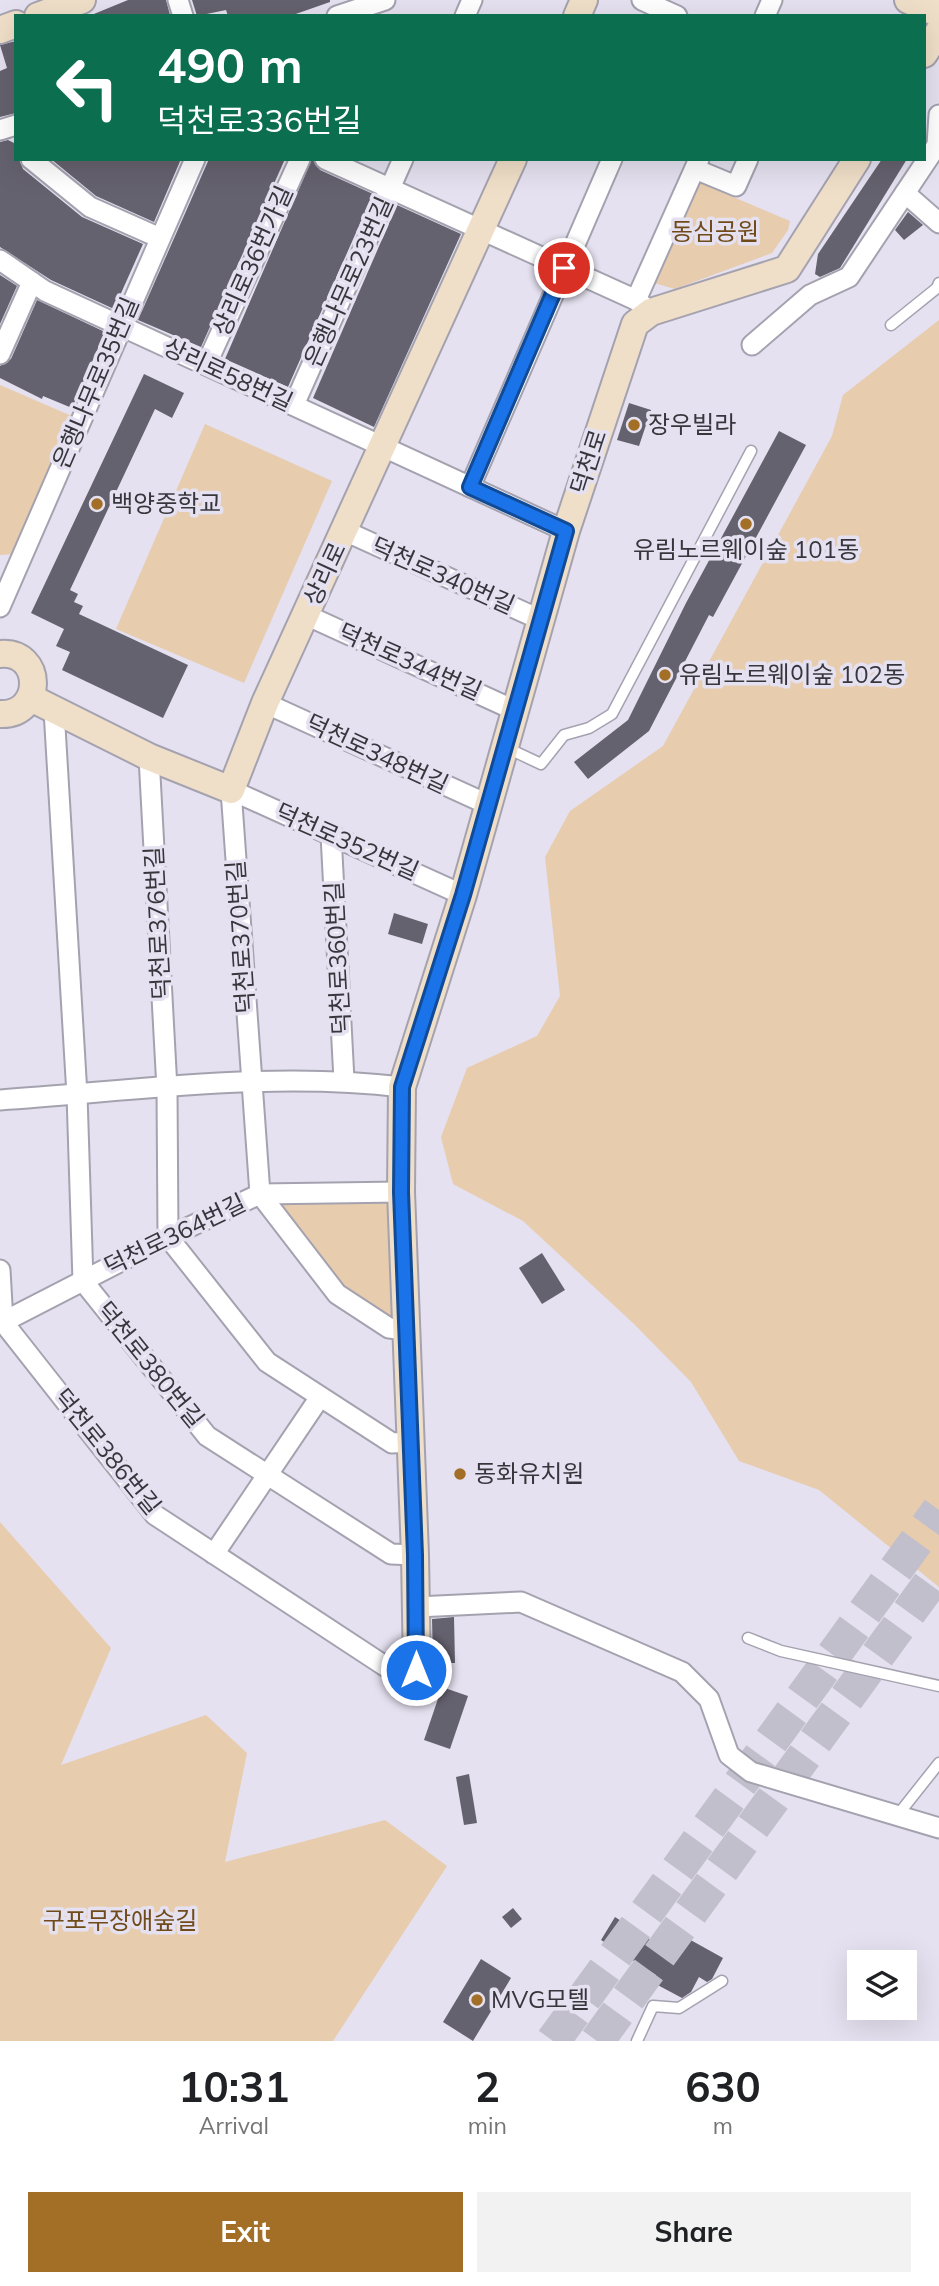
<!DOCTYPE html>
<meta charset="utf-8">
<style>
body{margin:0;font-family:Mulish,"Noto Sans KR",sans-serif;background:#f2f2f2;color:#202124;height:100vh;display:flex;flex-direction:column;font-size:26px;white-space:nowrap}
*{box-sizing:border-box;margin:0}
p{font-size:23px;color:#757577}
.icon{flex:none;width:38px;height:38px;fill:none;stroke:currentColor;stroke-width:2;stroke-linecap:round;stroke-linejoin:round}
.map{position:relative;height:2041px;overflow:hidden}
.sheet{display:flex;flex-direction:column;background:#fff;flex:1}
.sheet>*{flex:none}
.guide{position:absolute;left:14px;top:14px;width:912px;height:147px;border-radius:0px;box-shadow:0 7px 28px #0002;background:#0b6e4f;color:#fff;overflow:hidden}
.controls{position:absolute;left:847px;top:1950px;display:grid;gap:14px}
.controls a{display:grid;place-items:center;width:70px;height:70px;border-radius:0px;background:#fff;box-shadow:0 7px 28px #0002;font-size:35px}
.pin{position:absolute;display:grid;place-items:center;width:60px;height:60px;color:#fff;margin:-30px;border:4px solid #fff;border-radius:50%;box-shadow:0 2px 7px #0007}
.me{position:absolute;width:77px;margin:-38px;rotate:0deg;stroke-linejoin:round;filter:drop-shadow(0 0 5px #0008)}
.turn{display:flex;align-items:center;gap:24px;height:147px;padding:0 28px;font-size:32px}
.turn .icon{width:91px;height:91px;stroke-width:2.5}
.turn b{display:block;font-size:49px;line-height:60px}
.eta{display:flex;justify-content:space-evenly;align-items:center;height:119px;text-align:center}
.eta b{font-size:42px;font-weight:700;line-height:49px}
.action{display:flex;gap:14px;margin-top:auto;padding:14px 28px}
.action a{flex:1;height:80px;border-radius:0px;background:#a36f27;color:#fff;font-size:28px;font-weight:700;line-height:80px;text-align:center}
.action a+a{background:#f2f2f2;color:#202124}
.map>svg:first-child{display:block}
.green{fill:#e7ccae}
.building{fill:#65626f}
.lines{fill:none;stroke-linecap:round;stroke-linejoin:round}
.highway-tunnel{stroke:#c2bfcc;stroke-width:35;stroke-dasharray:35 18;stroke-linecap:butt}
.lane-casing{stroke:#a5a2b0;stroke-width:13}
.street-casing{stroke:#a5a2b0;stroke-width:23}
.secondary-casing{stroke:#a5a2b0;stroke-width:30}
.lane{stroke:#fff;stroke-width:10}
.street{stroke:#fff;stroke-width:19}
.secondary{stroke:#f0dfc8;stroke-width:26}
.route-casing{stroke:#114b97;stroke-width:18}
.route{stroke:#1a73e8;stroke-width:12}
.poi-dot{fill:#a36f27;stroke:#e5e1f0;stroke-width:2.5}
.labels{text-anchor:middle;stroke-width:7;stroke-linejoin:round;paint-order:stroke}
.park-label{font-size:24px;fill:#704b19;stroke:#e5e1f0}
.street-label{font-size:24px;fill:#37363c;stroke:#e5e1f0}
.poi-label{font-size:24px;fill:#37363c;stroke:#e5e1f0;text-anchor:start}
</style>
<div class="map">
<svg width="939" height="2041" viewBox="0 0 939 2041">
<rect width="100%" height="100%" fill="#e5e1f0"/>
<g class="green">
<polygon points="693,180 790,221 788,230 772,253 675,289 654,283"/>
<polygon points="939,320 939,1587 819,1490 739,1461 691,1382 634,1324 523,1221 453,1184 441,1137 467,1068 537,1036 560,996 545,857 570,811 663,746 832,436 843,395"/>
<polygon points="0,385 74,417 14,554 0,555"/>
<polygon points="205,424 332,481 244,683 116,629"/>
<polygon points="397,1197 402,1325 338,1292 267,1199"/>
<polygon points="0,1522 111,1648 61,1765 206,1715 247,1753 225,1862 385,1820 447,1866 333,2041 0,2041"/>
</g>
<g class="building">
<polygon points="128,0 166,0 170,15 89,16"/>
<polygon points="192,0 330,0 330,2 290,16 228,16 226,10 197,16"/>
<polygon points="16,41 16,113 0,117 0,71 7,68 0,45"/>
<polygon points="8,140 16,144 16,159 19,159 23,169 82,217 143,244 114,309 51,280 0,247 0,142"/>
<polygon points="51,159 181,159 154,222 96,196"/>
<polygon points="209,159 285,159 201,347 138,320"/>
<polygon points="312,159 320,170 373,194 288,387 225,359"/>
<polygon points="882,159 907,159 840,268 820,277 815,274 818,254"/>
<polygon points="397,205 461,234 374,427 313,398"/>
<polygon points="908,212 923,225 904,240 895,230"/>
<polygon points="0,275 17,286 0,324"/>
<polygon points="37,300 105,332 72,408 43,396 42,399 0,378 0,366 11,359"/>
<polygon points="144,374 184,393 172,418 155,409 70,590 78,594 74,602 83,606 79,614 188,665 163,718 62,670 70,652 56,646 64,629 31,613"/>
<polygon points="629,403 651,410 639,446 617,440"/>
<polygon points="779,431 806,445 713,617 709,615 649,731 588,779 574,762 628,720 686,603"/>
<polygon points="394,913 428,924 422,944 388,934"/>
<polygon points="542,1253 565,1290 542,1304 519,1268"/>
<polygon points="454,1617 455,1663 433,1663 432,1619"/>
<polygon points="442,1687 468,1696 450,1749 424,1740"/>
<polygon points="469,1774 477,1823 464,1825 456,1777"/>
<polygon points="513,1908 522,1919 511,1928 502,1917"/>
<polygon points="615,1917 668,1951 678,1933 723,1958 712,1979 707,1982 699,1977 691,1992 682,1998 652,1982 656,1975 601,1940"/>
<polygon points="481,1959 511,1978 473,2041 443,2022"/>
</g>
<g class="lines">
<g class="highway-tunnel">
<polyline points="553,2041 939,1510"/>
<polyline points="597,2041 939,1571"/>
</g>
<defs>
<g id="lane">
<polyline points="891,325 937,288 939,283"/>
<polyline points="505,747 541,764 564,735 589,728 612,714 751,451"/>
<polyline points="748,1638 781,1651 939,1686"/>
<polyline points="897,1816 939,1763"/>
<polyline points="637,2041 653,2006 679,2008 722,1981"/>
</g>
<g id="street">
<polyline points="178,0 183,16"/>
<polyline points="642,0 677,16"/>
<polyline points="337,16 385,0"/>
<polyline points="465,16 472,0"/>
<polyline points="765,16 772,0"/>
<polyline points="0,130 16,125"/>
<polyline points="31,159 90,207 160,238"/>
<polyline points="325,159 636,300 651,312"/>
<polyline points="695,169 736,186 748,159"/>
<polyline points="905,193 939,223"/>
<polyline points="0,260 45,291 566,531"/>
<polyline points="636,300 699,159"/>
<polyline points="752,345 810,295 849,277 937,145 939,115"/>
<polyline points="0,354 32,282"/>
<polyline points="207,363 300,159"/>
<polyline points="294,405 403,159"/>
<polyline points="470,487 612,159"/>
<polyline points="345,531 541,620"/>
<polyline points="0,607 195,159"/>
<polyline points="306,615 514,710"/>
<polyline points="265,703 489,805"/>
<polyline points="54,710 77,1095 83,1281 207,1436 391,1554 415,1555"/>
<polyline points="149,757 167,1089 168,1237 267,1362 392,1443 411,1442"/>
<polyline points="331,835 344,1080"/>
<path d="M 0,1100 C 133,1091 269,1071 402,1087"/>
<polyline points="0,1270 3,1322 155,1515 391,1670 417,1670"/>
<polyline points="3,1322 168,1237 260,1194 401,1192"/>
<polyline points="407,1330 389,1328 337,1294 260,1194 231,790 463,895"/>
<polyline points="214,1554 320,1397"/>
<polyline points="417,1607 521,1602 682,1672 709,1699 729,1755 751,1772 939,1828"/>
</g>
<g id="secondary">
<polyline points="908,0 939,14"/>
<polyline points="38,16 82,0"/>
<polyline points="577,16 584,0"/>
<polyline points="0,30 16,24"/>
<polyline points="924,54 939,31"/>
<path d="M 0,654 C 44,650 44,716 0,714"/>
<polyline points="31,698 149,757 231,790 265,703 513,159"/>
<polyline points="417,1670 415,1555 401,1192 402,1087 463,895 566,531 635,324 651,312 787,269 857,159"/>
</g>
</defs>
<use href="#lane" class="lane-casing"/>
<use href="#street" class="street-casing"/>
<use href="#secondary" class="secondary-casing"/>
<use href="#lane" class="lane"/>
<use href="#street" class="street"/>
<use href="#secondary" class="secondary"/>
</g>
<g class="lines">
<defs>
<polyline id="route" points="416,1670 415,1555 401,1192 402,1087 463,895 566,531 470,487 564,268"/>
</defs>
<use href="#route" class="route-casing"/>
<use href="#route" class="route"/>
</g>
<g class="poi-dot">
<circle cx="634" cy="425" r="7"/>
<circle cx="97" cy="504" r="7"/>
<circle cx="746" cy="524" r="7"/>
<circle cx="665" cy="675" r="7"/>
<circle cx="460" cy="1474" r="7"/>
<circle cx="477" cy="2000" r="7"/>
</g>
<g class="labels">
<g class="park-label">
<text x="715" y="240">동심공원</text>
<text x="120" y="1929">구포무장애숲길</text>
</g>
<g class="street-label">
<text transform="translate(253 261) rotate(-66)" y="8">상리로36번가길</text>
<text transform="translate(349 282) rotate(-66)" y="8">은행나무로23번길</text>
<text transform="translate(228 375) rotate(25)" y="8">상리로58번길</text>
<text transform="translate(96 383) rotate(-67)" y="8">은행나무로35번길</text>
<text transform="translate(589 462) rotate(-72)" y="8">덕천로</text>
<text transform="translate(325 574) rotate(-65)" y="8">상리로</text>
<text transform="translate(443 576) rotate(24)" y="8">덕천로340번길</text>
<text transform="translate(410 662) rotate(24)" y="8">덕천로344번길</text>
<text transform="translate(377 754) rotate(25)" y="8">덕천로348번길</text>
<text transform="translate(347 842) rotate(24)" y="8">덕천로352번길</text>
<text transform="translate(158 923) rotate(-93)" y="8">덕천로376번길</text>
<text transform="translate(241 937) rotate(-94)" y="8">덕천로370번길</text>
<text transform="translate(338 958) rotate(-93)" y="8">덕천로360번길</text>
<text transform="translate(175 1235) rotate(-26)" y="8">덕천로364번길</text>
<text transform="translate(150 1365) rotate(51)" y="8">덕천로380번길</text>
<text transform="translate(107 1452) rotate(51)" y="8">덕천로386번길</text>
</g>
<g class="poi-label">
<text x="648" y="433">장우빌라</text>
<text x="111" y="512">백양중학교</text>
<text x="746" y="558" text-anchor="middle">유림노르웨이숲 101동</text>
<text x="679" y="683">유림노르웨이숲 102동</text>
<text x="474" y="1482">동화유치원</text>
<text x="491" y="2008">MVG모텔</text>
</g>
</g>
</svg>
<div class="controls">
<a><svg class="icon" aria-label="layers" viewBox="0 0 24 24"><path d="M12 4l9 5-9 5-9-5zM3 14l9 5 9-5"/></svg></a>
</div>
<div class="pin" style="left:564px;top:268px;background:#d93025"><svg class="icon" aria-label="arrive" viewBox="0 0 24 24"><path d="M6 21V4h12l-3 4 3 4H6"/></svg></div>
<svg class="me" style="left:416px;top:1670px" viewBox="-20 -20 40 40"><circle r="17" fill="#1a73e8" stroke="#fff" stroke-width="3"/><path d="M0-11L8 9 0 5-8 9z" fill="#fff"/></svg>
<div class="guide">
<div class="turn"><svg class="icon" aria-label="left" viewBox="0 0 24 24"><path d="M17 20v-9H6M10 6l-5 5 5 5"/></svg><div><b>490 m</b>덕천로336번길</div></div>
</div>
</div>
<section class="sheet">
<div class="eta">
<div><b>10:31</b><p>Arrival</p></div>
<div><b>2</b><p>min</p></div>
<div><b>630</b><p>m</p></div>
</div>
<div class="action"><a>Exit</a><a>Share</a></div>
</section>
